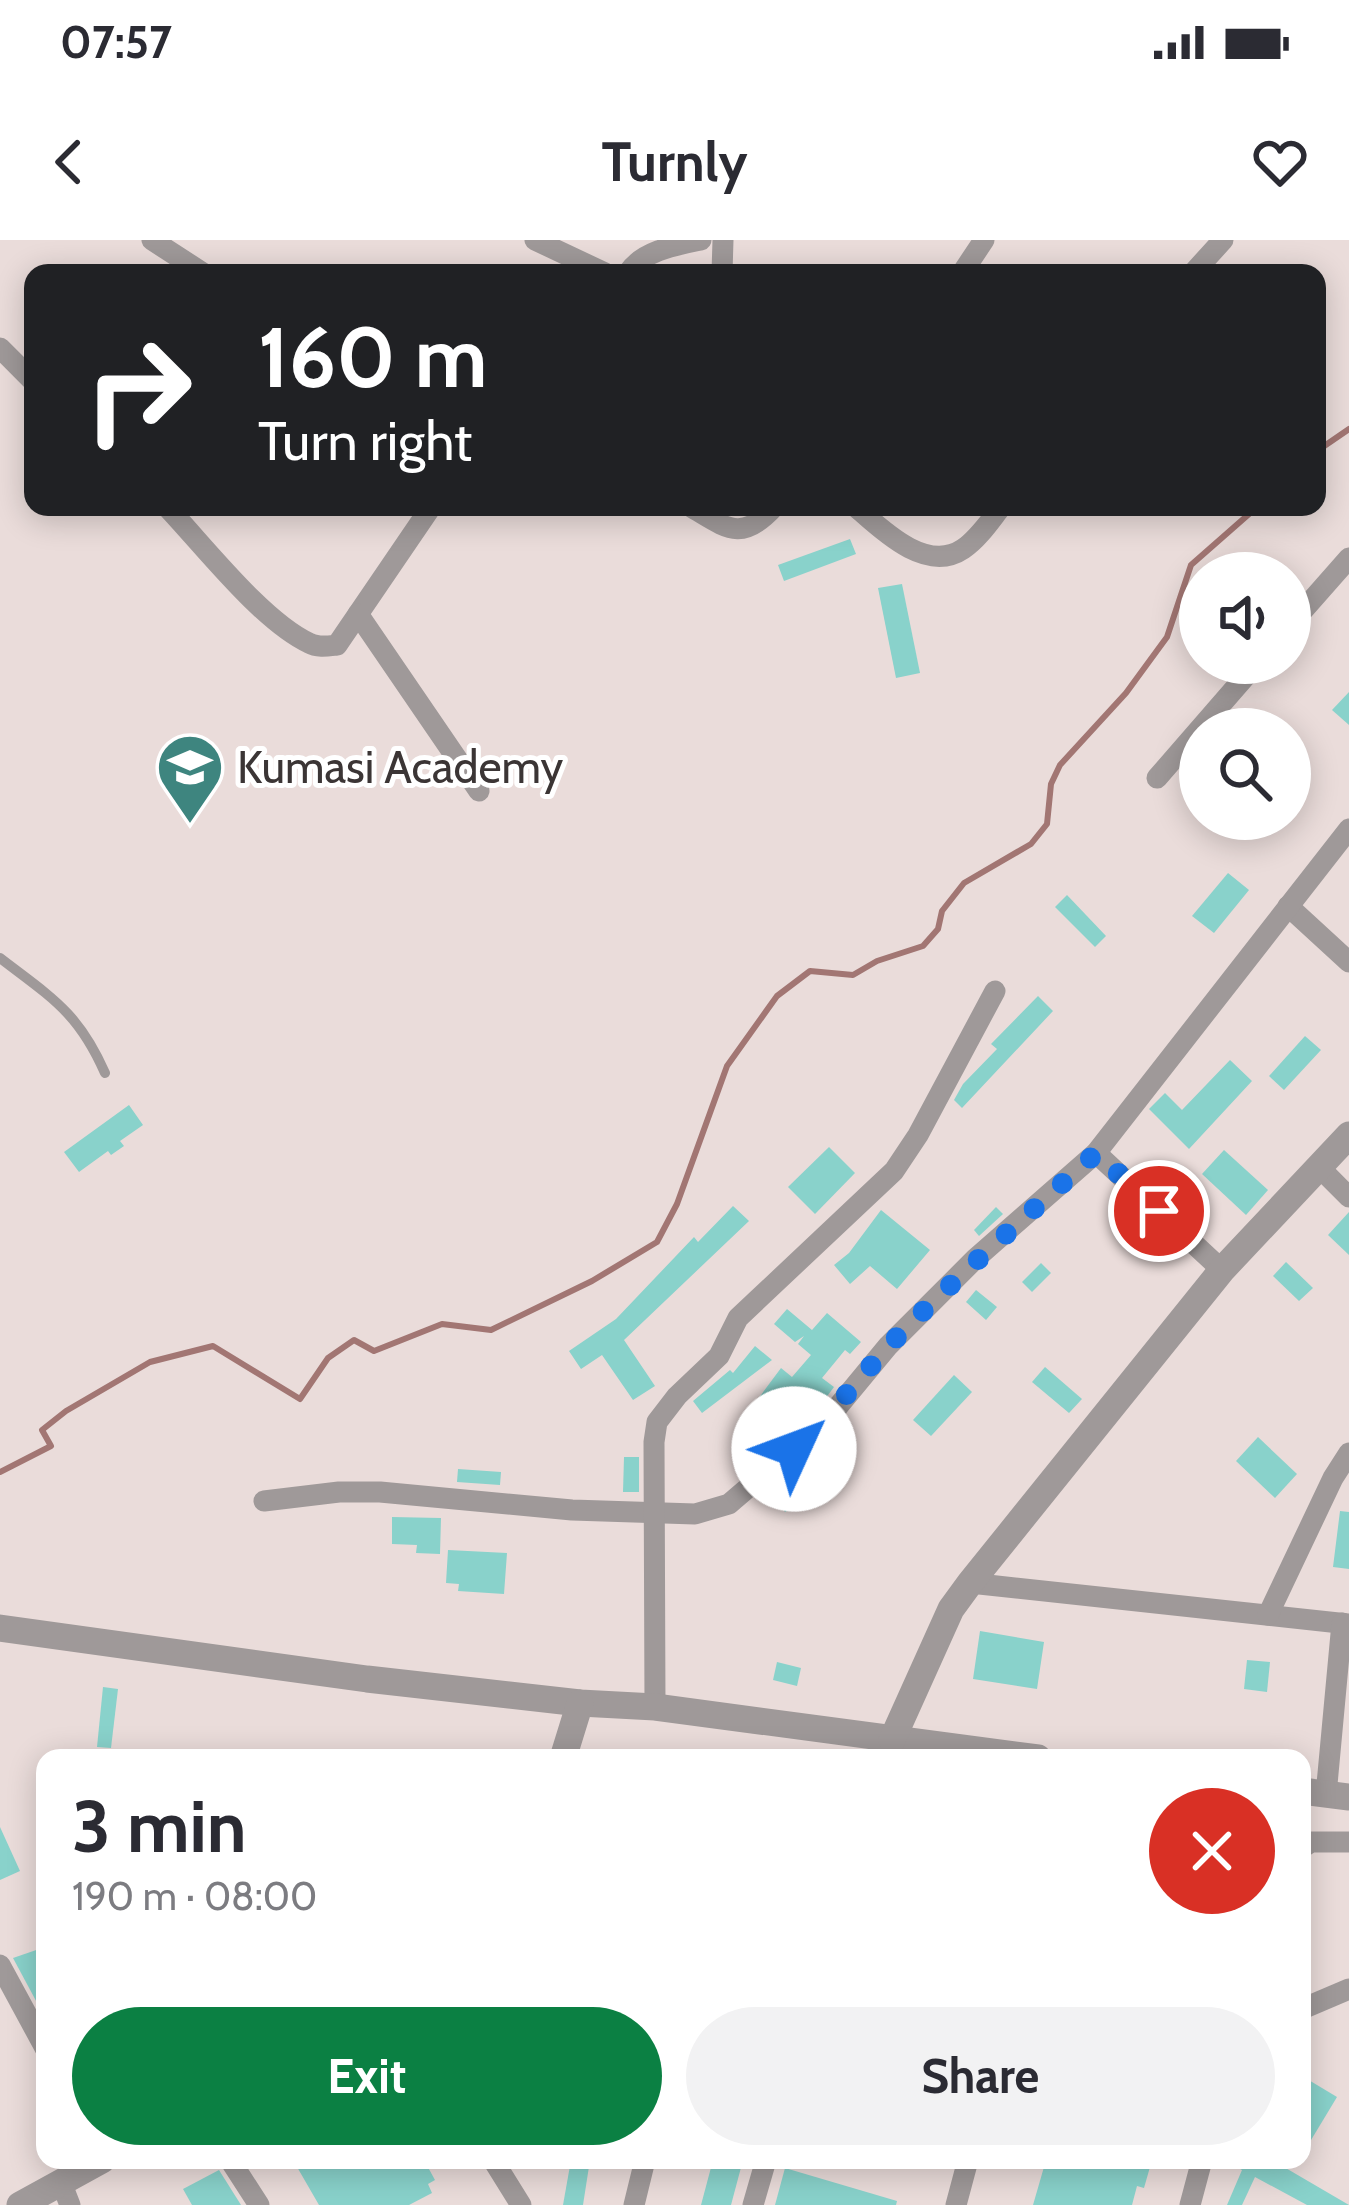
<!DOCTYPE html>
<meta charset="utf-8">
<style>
body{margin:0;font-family:Cabin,sans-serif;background:#f2f2f3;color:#2b2b33;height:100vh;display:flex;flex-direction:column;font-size:45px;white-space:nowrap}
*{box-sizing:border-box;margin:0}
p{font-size:39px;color:#7c7c81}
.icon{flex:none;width:66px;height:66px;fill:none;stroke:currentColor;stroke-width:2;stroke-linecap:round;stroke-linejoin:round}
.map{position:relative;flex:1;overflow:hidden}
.details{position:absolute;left:36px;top:1509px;width:1275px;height:420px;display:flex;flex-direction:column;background:#fff;border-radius:24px;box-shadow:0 6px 30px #0003}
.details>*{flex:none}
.guide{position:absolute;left:24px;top:24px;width:1302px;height:252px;border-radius:24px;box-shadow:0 6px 30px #0003;background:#202124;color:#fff;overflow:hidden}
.tools{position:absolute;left:1179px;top:312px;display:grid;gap:24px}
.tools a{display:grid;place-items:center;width:132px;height:132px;border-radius:50%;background:#fff;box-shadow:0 6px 30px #0003;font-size:60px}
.pin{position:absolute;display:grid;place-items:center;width:102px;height:102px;color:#fff;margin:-51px;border:6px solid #fff;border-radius:50%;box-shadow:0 3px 12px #0007}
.me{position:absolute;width:132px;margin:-66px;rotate:47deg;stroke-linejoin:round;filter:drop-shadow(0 0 9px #0008)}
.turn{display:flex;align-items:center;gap:42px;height:252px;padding:0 36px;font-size:54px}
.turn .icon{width:156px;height:156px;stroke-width:2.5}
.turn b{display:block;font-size:84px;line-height:102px}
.round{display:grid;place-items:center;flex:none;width:126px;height:126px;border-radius:63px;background:#f2f2f3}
.overview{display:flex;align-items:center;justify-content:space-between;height:204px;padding:0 36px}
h1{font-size:72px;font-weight:800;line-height:90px}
.primary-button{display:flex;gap:24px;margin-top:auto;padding:24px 36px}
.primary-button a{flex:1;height:138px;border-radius:72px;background:#0b8043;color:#fff;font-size:48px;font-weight:800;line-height:138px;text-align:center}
.primary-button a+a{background:#f2f2f3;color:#2b2b33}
.status{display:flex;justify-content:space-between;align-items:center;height:84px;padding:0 60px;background:#fff;direction:ltr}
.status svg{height:33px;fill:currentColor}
header{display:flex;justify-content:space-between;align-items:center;height:156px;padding:0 36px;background:#fff;font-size:54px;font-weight:800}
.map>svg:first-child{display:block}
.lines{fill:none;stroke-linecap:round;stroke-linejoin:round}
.stream{stroke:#a27673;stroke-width:6}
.building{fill:#89d2cb}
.service{stroke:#9f9999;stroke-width:10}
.minor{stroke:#9f9999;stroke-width:21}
.tertiary{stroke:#9f9999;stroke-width:27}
.route{stroke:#1a73e8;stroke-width:21;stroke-dasharray:0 37.8}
.labels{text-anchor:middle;stroke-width:10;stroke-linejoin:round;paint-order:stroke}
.poi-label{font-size:45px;fill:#3b3535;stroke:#fff;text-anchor:start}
</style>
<div class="status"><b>07:57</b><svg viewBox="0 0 49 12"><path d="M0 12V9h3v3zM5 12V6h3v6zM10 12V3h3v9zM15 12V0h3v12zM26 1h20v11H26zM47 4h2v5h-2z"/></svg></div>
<header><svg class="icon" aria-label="back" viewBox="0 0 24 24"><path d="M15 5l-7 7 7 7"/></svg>Turnly<svg class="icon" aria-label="heart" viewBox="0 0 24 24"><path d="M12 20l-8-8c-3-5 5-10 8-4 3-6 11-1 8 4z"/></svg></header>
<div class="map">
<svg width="1349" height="1965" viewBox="0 0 1349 1965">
<rect width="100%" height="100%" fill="#eadcda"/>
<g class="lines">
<g class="stream">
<polyline points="1317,211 1349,189"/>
<polyline points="0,1232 51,1206 42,1190 66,1171 150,1122 213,1106 300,1159 328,1118 354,1100 374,1111 442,1084 491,1090 592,1041 657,1002 677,964 727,826 777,756 810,731 853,735 877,721 923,706 938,689 942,671 964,643 1031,604 1047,584 1051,544 1060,525 1126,453 1167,397 1191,325 1257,267"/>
</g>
</g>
<g class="building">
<polygon points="850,299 856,314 784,341 778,325"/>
<polygon points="902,344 920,433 896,438 878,348"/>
<polygon points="1349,452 1349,485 1332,470"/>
<polygon points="1228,633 1249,650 1214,693 1192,676"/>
<polygon points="1067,655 1106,696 1095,707 1055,667"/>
<polygon points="1038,756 1053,771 962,868 954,860 963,844 997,809 991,804"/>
<polygon points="1305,796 1321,810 1284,850 1269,836"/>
<polygon points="1230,820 1252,841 1189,909 1149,869 1165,853 1182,870"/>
<polygon points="129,865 143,885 120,901 124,906 111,915 108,911 79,932 64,912"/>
<polygon points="829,907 855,933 815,974 788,947"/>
<polygon points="1224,910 1268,950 1246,975 1202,934"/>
<polygon points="733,966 749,981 624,1100 655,1146 633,1160 602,1115 581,1129 569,1111 616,1079 694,997 698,1002"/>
<polygon points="996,967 1003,974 979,996 974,990"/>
<polygon points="881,970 930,1010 897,1049 870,1026 850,1044 834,1025 849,1013"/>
<polygon points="1349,972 1349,1015 1328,995"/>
<polygon points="1286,1022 1313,1048 1299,1061 1273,1036"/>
<polygon points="1041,1023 1051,1033 1032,1052 1022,1042"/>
<polygon points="976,1050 997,1067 986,1080 966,1062"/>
<polygon points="787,1069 812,1090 827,1073 861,1102 850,1114 845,1110 822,1138 834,1147 822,1163 809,1153 796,1168 784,1158 774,1171 758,1159 781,1128 792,1137 811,1115 798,1104 804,1096 795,1102 774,1084"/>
<polygon points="755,1106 772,1120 702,1173 693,1161 730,1130 733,1133"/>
<polygon points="1045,1127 1082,1159 1069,1173 1032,1142"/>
<polygon points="954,1135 972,1152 931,1196 913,1180"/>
<polygon points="1258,1197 1297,1234 1275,1258 1236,1221"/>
<polygon points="812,1213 822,1227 806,1238 798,1226"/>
<polygon points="624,1217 639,1217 639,1252 623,1252"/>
<polygon points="458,1229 501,1232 500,1245 457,1242"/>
<polygon points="789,1241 802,1263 785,1272 773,1250"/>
<polygon points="1340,1271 1349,1272 1349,1329 1333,1327"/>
<polygon points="392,1277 441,1278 440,1314 416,1313 417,1305 392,1304"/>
<polygon points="448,1310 507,1313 504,1354 458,1351 459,1344 446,1343"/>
<polygon points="980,1391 1044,1402 1037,1449 973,1439"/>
<polygon points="1247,1420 1270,1422 1267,1452 1244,1449"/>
<polygon points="777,1422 801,1428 797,1446 773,1440"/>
<polygon points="103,1447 118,1449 111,1508 97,1507"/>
<polygon points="0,1587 20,1631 0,1640"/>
<polygon points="45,1707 45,1771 42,1772 13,1718"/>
<polygon points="1302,1836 1337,1857 1302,1915"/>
<polygon points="293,1920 424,1920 435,1940 428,1944 432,1953 409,1965 319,1965"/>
<polygon points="571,1920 590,1920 583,1965 563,1965"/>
<polygon points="713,1920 743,1920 731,1965 701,1965"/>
<polygon points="1046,1920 1152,1920 1144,1948 1137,1946 1132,1965 1033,1965"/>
<polygon points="1224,1920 1272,1920 1349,1965 1307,1965 1255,1937 1242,1965 1227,1965 1242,1930"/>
<polygon points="785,1928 897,1961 896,1965 775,1965"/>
<polygon points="219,1930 241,1965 192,1965 183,1949"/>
</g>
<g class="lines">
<path class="service" d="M 0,718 C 52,758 78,772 105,833"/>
<g class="minor">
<polyline points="152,0 203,33"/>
<polyline points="535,0 605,33"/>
<path d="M 628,33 C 642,11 676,5 701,0"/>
<polyline points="722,33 723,0"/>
<polyline points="962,33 984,0"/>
<polyline points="1193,33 1223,0"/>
<polyline points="0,108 33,141"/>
<path d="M 167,267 C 204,306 262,381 309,403 C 318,408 328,406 337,405 L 431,267"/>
<path d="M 691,267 C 727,288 741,303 774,267"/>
<path d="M 856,267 C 881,289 926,334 963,309 C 978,299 990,281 1001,267"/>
<polyline points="358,374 479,551"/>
<polyline points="1290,385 1349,318"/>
<polyline points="1157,538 1257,423"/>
<polyline points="1288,666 1349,722"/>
<polyline points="1096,913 1222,1030"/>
<polyline points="1320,928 1349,957"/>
<polyline points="264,1261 339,1252 380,1252 572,1270 695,1274 729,1264 826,1181 888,1106 975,1019 1096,913 1349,589"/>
<polyline points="970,1343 1349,1384"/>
<polyline points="1268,1375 1333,1238 1349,1213"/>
<polyline points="655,1467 654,1202 657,1182 677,1156 719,1116 738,1078 894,931 918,895 995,751"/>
<polyline points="1326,1555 1342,1383"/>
<polyline points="1302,1608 1311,1602 1349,1602"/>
<polyline points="0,1725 45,1808"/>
<polyline points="1302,1769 1349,1749"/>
<polyline points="230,1920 259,1965"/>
<polyline points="493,1920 521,1965"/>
<polyline points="61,1942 70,1965"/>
<polyline points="634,1965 645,1920"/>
<polyline points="753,1965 766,1920"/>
<polyline points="956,1965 968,1920"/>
<polyline points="1190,1965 1202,1920"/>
</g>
<g class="tertiary">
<polyline points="0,1388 367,1439 580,1463 655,1467 1038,1518"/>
<polyline points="892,1500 951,1369 970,1343 1222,1030 1349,895"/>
<polyline points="563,1518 580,1463"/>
<polyline points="1302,1551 1349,1557"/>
<polyline points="20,1965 102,1920"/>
</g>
</g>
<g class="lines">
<path class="route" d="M 794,1209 C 834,1174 863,1132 900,1094 C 963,1031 1030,973 1096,913 L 1159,971"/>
</g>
<defs>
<symbol id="school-pin" viewBox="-11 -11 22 30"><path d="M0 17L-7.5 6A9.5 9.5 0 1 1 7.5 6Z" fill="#3e857f" stroke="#fff"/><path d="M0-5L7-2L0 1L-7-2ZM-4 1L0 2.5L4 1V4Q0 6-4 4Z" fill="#fff"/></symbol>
</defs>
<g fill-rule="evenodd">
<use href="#school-pin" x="152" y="489" width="76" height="104"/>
</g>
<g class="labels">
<g class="poi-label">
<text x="237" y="543">Kumasi Academy</text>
</g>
</g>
</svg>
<div class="tools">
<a><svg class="icon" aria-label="sound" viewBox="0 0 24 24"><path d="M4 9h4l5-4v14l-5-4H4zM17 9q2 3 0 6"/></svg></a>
<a><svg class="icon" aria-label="search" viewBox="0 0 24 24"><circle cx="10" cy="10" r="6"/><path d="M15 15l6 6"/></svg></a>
</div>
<div class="pin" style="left:1159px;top:971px;background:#d93025"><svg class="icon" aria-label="arrive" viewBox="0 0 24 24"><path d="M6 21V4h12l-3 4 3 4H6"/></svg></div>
<svg class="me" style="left:794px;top:1209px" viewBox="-20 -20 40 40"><circle r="19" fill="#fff"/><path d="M0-13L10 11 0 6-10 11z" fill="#1a73e8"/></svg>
<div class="guide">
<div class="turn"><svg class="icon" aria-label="right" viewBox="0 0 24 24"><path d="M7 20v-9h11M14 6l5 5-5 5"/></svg><div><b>160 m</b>Turn right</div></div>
</div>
<section class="details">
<div class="overview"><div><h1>3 min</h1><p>190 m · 08:00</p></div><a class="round" style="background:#d93025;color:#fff"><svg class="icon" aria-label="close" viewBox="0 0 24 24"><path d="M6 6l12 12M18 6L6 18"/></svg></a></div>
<div class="primary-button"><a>Exit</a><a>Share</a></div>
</section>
</div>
